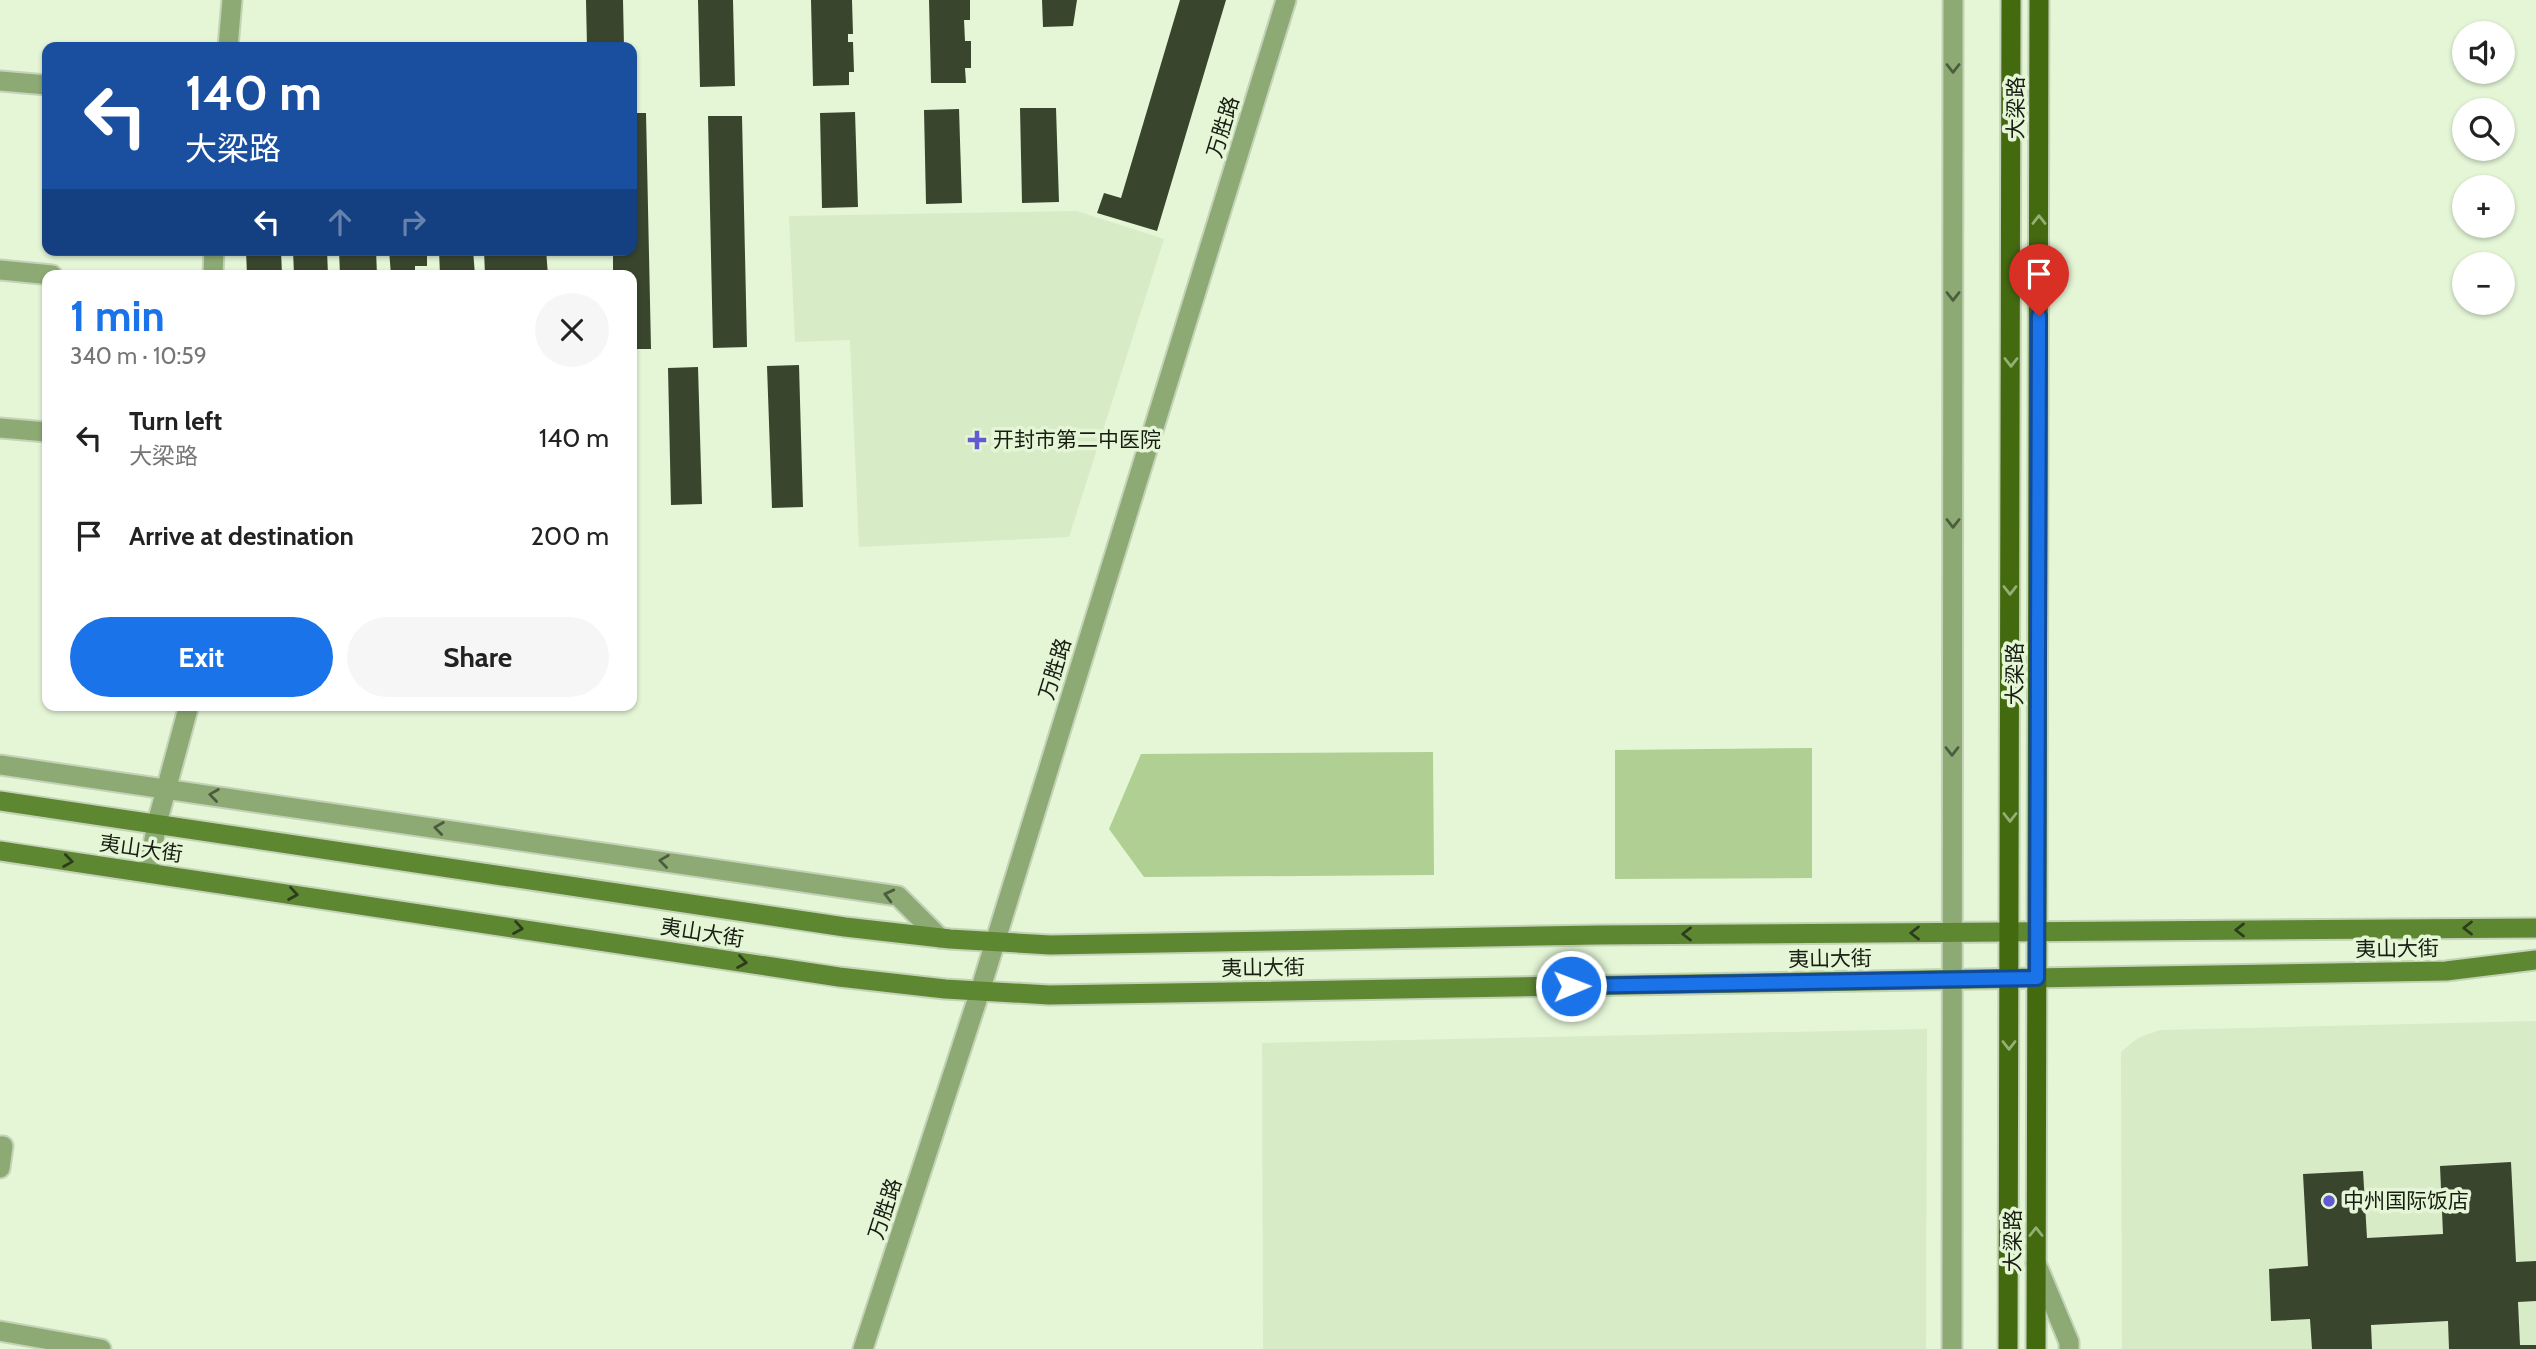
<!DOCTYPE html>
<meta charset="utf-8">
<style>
body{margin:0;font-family:Cabin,"Noto Sans SC",sans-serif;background:#f6f6f6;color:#222;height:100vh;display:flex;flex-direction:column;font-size:26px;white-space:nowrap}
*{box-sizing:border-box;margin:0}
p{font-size:23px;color:#767676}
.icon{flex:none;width:38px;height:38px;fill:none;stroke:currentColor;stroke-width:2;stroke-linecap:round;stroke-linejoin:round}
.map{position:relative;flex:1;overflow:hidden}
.details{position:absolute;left:42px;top:270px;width:595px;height:441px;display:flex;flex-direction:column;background:#fff;border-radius:14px;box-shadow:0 2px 5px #0004}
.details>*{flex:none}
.top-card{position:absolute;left:42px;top:42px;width:595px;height:214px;border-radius:14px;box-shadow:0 2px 5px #0004;background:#1a4fa0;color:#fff;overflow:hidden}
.controls{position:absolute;left:2452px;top:21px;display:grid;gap:14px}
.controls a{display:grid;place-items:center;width:63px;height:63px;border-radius:50%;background:#fff;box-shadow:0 2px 5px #0004;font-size:35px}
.pin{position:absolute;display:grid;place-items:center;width:60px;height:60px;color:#fff;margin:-72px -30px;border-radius:50% 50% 50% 0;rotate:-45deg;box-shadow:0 0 7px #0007}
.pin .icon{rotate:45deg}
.me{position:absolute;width:77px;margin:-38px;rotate:89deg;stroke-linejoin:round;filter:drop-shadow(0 0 5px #0008)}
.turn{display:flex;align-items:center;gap:24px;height:147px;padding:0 28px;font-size:32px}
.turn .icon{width:91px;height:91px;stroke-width:2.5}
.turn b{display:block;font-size:49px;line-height:60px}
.lanes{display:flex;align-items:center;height:66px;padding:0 28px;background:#0003;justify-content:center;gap:35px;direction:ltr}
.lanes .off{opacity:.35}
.round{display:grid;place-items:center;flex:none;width:74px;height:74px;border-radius:37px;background:#f6f6f6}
.summary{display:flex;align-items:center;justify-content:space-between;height:119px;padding:0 28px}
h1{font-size:42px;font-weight:700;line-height:52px;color:#1a73e8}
.cta{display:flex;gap:14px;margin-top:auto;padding:14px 28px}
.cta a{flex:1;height:80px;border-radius:42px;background:#1a73e8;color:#fff;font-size:28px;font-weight:700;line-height:80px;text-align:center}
.cta a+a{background:#f6f6f6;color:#222}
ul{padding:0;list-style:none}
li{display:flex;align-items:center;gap:21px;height:98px;padding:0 28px}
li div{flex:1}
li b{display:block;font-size:26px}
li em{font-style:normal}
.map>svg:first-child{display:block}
.built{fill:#d7ebc6}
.green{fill:#afcf93}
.building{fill:#39462d}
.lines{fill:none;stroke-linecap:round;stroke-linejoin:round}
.minor-casing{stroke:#c4d3b7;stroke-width:23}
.tertiary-casing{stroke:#c4d3b7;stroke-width:23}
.secondary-casing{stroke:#c4d3b7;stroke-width:23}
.primary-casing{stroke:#c4d3b7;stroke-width:23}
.minor{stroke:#8daa74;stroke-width:19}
.tertiary{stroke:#8daa74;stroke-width:19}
.secondary{stroke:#5e8732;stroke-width:19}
.primary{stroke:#446a10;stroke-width:19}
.oneway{stroke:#4c5c3e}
.oneway2{stroke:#94b074}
.oneway3{stroke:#2c3d1c}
.route-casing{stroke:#114b97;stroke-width:18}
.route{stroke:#1a73e8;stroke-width:12}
.poi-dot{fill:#615ad3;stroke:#e5f6d7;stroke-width:2.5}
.labels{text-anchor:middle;stroke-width:7;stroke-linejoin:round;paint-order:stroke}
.street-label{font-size:21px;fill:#171d12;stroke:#e5f6d7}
.poi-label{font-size:21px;fill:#171d12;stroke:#e5f6d7;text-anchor:start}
</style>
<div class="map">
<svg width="2536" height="1349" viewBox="0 0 2536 1349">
<rect width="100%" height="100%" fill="#e5f6d7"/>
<g class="built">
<polygon points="1077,211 1164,239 1069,537 859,547 850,340 795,342 789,216"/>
<polygon points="2536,1021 2536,1349 2122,1349 2121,1052 2138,1038 2160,1030"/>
<polygon points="1927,1029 1926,1349 1263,1349 1262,1043"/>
</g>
<g class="green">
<polygon points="1812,748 1812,878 1615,879 1615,750"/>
<polygon points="1433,752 1434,875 1144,877 1109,829 1141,754"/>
</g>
<g class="building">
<polygon points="586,0 623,0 624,47 587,47"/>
<polygon points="698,0 733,0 735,86 700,87"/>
<polygon points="811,0 852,0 853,34 848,34 848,42 853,42 854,72 849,72 849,85 813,86"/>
<polygon points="929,0 970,0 970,20 964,20 965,41 971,41 971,68 965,68 966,83 931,83"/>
<polygon points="1042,0 1077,0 1073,26 1043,27"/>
<polygon points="1180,0 1226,0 1157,231 1097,213 1104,193 1121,198"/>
<polygon points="1020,108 1056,108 1059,202 1022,203"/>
<polygon points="959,109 962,203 926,204 924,110"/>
<polygon points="855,112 858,207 822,208 820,113"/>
<polygon points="632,113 646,113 651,349 632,349 632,275 613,275 613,250 632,250"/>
<polygon points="708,116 742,116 747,347 713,348"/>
<polygon points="246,250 281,250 282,275 247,275"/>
<polygon points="293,250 327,250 328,275 294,275"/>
<polygon points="339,250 376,250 377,275 340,275"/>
<polygon points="389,250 427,250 427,266 415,266 415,275 391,275"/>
<polygon points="439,250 473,250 475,275 440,275"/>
<polygon points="484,250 546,250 548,275 485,275"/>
<polygon points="799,365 803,507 772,508 767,366"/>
<polygon points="698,367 702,504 671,505 668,368"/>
<polygon points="2511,1162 2516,1262 2536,1261 2536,1301 2518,1302 2520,1345 2536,1345 2536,1349 2449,1349 2448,1321 2371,1325 2372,1349 2312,1349 2310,1319 2271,1321 2269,1269 2308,1266 2303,1174 2363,1171 2367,1238 2443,1234 2440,1166"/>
</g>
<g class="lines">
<defs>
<g id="minor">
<polyline points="228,47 232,0"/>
<polyline points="0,81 47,85"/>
<polyline points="0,270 52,275"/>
<polyline points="213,275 214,250"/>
<polyline points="0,428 47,432"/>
<polyline points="0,765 898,896 940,938"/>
<polyline points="148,873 157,823 189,705"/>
<polyline points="0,1146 3,1146 0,1168"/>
<polyline points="2036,1263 2069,1342 2069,1349"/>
<polyline points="0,1331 101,1349"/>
<polyline points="1952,1349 1953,0"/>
</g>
<polyline id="tertiary" points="863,1349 980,991 1286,0"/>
<g id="secondary">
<polyline points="0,801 845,927 950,939 1050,945 1598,935 2536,928"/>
<polyline points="0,851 839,977 945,989 1049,995 2446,971 2536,960"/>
</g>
<g id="primary">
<polyline points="2008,1349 2011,0"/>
<polyline points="2036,1349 2039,0"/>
</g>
</defs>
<use href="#minor" class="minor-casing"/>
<use href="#tertiary" class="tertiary-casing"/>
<use href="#secondary" class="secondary-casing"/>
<use href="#primary" class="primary-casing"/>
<use href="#minor" class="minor"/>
<use href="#tertiary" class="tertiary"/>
<use href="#secondary" class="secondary"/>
<use href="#primary" class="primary"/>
</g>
<defs><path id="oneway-chevron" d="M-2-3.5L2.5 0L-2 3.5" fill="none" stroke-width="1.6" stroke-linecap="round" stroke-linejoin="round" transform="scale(1.75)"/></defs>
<g class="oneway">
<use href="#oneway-chevron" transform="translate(1953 68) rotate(90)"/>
<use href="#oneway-chevron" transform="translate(1953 296) rotate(90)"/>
<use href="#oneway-chevron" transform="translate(1953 523) rotate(90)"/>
<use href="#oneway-chevron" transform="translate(1952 751) rotate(90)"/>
<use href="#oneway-chevron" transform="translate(214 795) rotate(-172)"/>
<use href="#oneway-chevron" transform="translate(439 828) rotate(-172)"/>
<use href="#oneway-chevron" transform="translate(664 861) rotate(-172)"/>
<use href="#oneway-chevron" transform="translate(889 895) rotate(-166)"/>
</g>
<g class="oneway2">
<use href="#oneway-chevron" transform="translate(2039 220) rotate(-90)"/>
<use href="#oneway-chevron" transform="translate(2011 362) rotate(90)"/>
<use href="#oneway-chevron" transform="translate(2010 590) rotate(90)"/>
<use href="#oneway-chevron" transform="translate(2010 817) rotate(90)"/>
<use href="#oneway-chevron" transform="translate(2009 1045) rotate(90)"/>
<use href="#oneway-chevron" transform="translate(2036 1232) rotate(-90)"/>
</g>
<g class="oneway3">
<use href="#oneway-chevron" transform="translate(68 861) rotate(8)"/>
<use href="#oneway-chevron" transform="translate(293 894) rotate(9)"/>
<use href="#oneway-chevron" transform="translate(518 928) rotate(9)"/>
<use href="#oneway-chevron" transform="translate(2468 928) rotate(180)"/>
<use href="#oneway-chevron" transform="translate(2240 930) rotate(180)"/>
<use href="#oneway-chevron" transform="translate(1915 933) rotate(180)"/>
<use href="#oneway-chevron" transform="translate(1687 934) rotate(180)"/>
<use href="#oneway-chevron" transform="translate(742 962) rotate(9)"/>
</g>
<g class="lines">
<defs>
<polyline id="route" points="1571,986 2037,978 2039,316"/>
</defs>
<use href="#route" class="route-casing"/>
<use href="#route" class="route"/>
</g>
<g class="poi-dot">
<path d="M973.5 429.5h7v7h7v7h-7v7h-7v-7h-7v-7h7z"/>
<circle cx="2329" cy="1201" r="7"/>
</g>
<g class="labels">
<g class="street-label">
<text transform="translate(2016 108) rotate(-90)" y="7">大梁路</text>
<text transform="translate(1223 127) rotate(-73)" y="7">万胜路</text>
<text transform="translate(1055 669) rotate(-73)" y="7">万胜路</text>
<text transform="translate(2015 674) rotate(-90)" y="7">大梁路</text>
<text transform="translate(141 849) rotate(8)" y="7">夷山大街</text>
<text transform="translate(702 933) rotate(9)" y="7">夷山大街</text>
<text transform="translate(2397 949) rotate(-1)" y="7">夷山大街</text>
<text transform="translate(1830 959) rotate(-1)" y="7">夷山大街</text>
<text transform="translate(1263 968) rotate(-1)" y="7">夷山大街</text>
<text transform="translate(885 1209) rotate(-72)" y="7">万胜路</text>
<text transform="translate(2013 1241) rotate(-90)" y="7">大梁路</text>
</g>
<g class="poi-label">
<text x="993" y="447">开封市第二中医院</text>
<text x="2343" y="1208">中州国际饭店</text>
</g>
</g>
</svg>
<div class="controls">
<a><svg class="icon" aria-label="sound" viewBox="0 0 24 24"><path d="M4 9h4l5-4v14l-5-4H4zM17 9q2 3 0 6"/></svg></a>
<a><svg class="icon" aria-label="search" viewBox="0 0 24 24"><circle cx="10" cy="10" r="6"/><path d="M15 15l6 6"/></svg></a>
<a>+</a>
<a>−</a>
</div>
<div class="pin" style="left:2039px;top:316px;background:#d93025"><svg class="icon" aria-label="arrive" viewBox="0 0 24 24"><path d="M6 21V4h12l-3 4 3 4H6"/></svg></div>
<svg class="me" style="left:1571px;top:986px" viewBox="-20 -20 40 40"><circle r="17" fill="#1a73e8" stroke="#fff" stroke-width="3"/><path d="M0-11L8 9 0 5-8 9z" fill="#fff"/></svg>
<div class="top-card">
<div class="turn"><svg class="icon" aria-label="left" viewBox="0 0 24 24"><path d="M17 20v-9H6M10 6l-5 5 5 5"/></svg><div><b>140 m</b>大梁路</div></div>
<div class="lanes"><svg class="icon" aria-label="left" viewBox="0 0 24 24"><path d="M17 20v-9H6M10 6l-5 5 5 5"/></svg><svg class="icon off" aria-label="ahead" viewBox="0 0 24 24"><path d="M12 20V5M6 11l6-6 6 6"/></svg><svg class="icon off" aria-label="right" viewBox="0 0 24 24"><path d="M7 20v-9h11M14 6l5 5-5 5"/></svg></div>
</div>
<section class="details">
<div class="summary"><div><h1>1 min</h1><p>340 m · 10:59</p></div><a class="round"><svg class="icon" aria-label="close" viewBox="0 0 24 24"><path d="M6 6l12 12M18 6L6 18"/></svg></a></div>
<ul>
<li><svg class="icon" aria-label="left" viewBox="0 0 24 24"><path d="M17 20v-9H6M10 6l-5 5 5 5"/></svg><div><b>Turn left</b><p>大梁路</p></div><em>140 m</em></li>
<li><svg class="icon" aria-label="arrive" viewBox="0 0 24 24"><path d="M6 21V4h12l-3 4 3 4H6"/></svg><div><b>Arrive at destination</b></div><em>200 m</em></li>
</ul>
<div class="cta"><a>Exit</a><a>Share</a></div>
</section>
</div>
